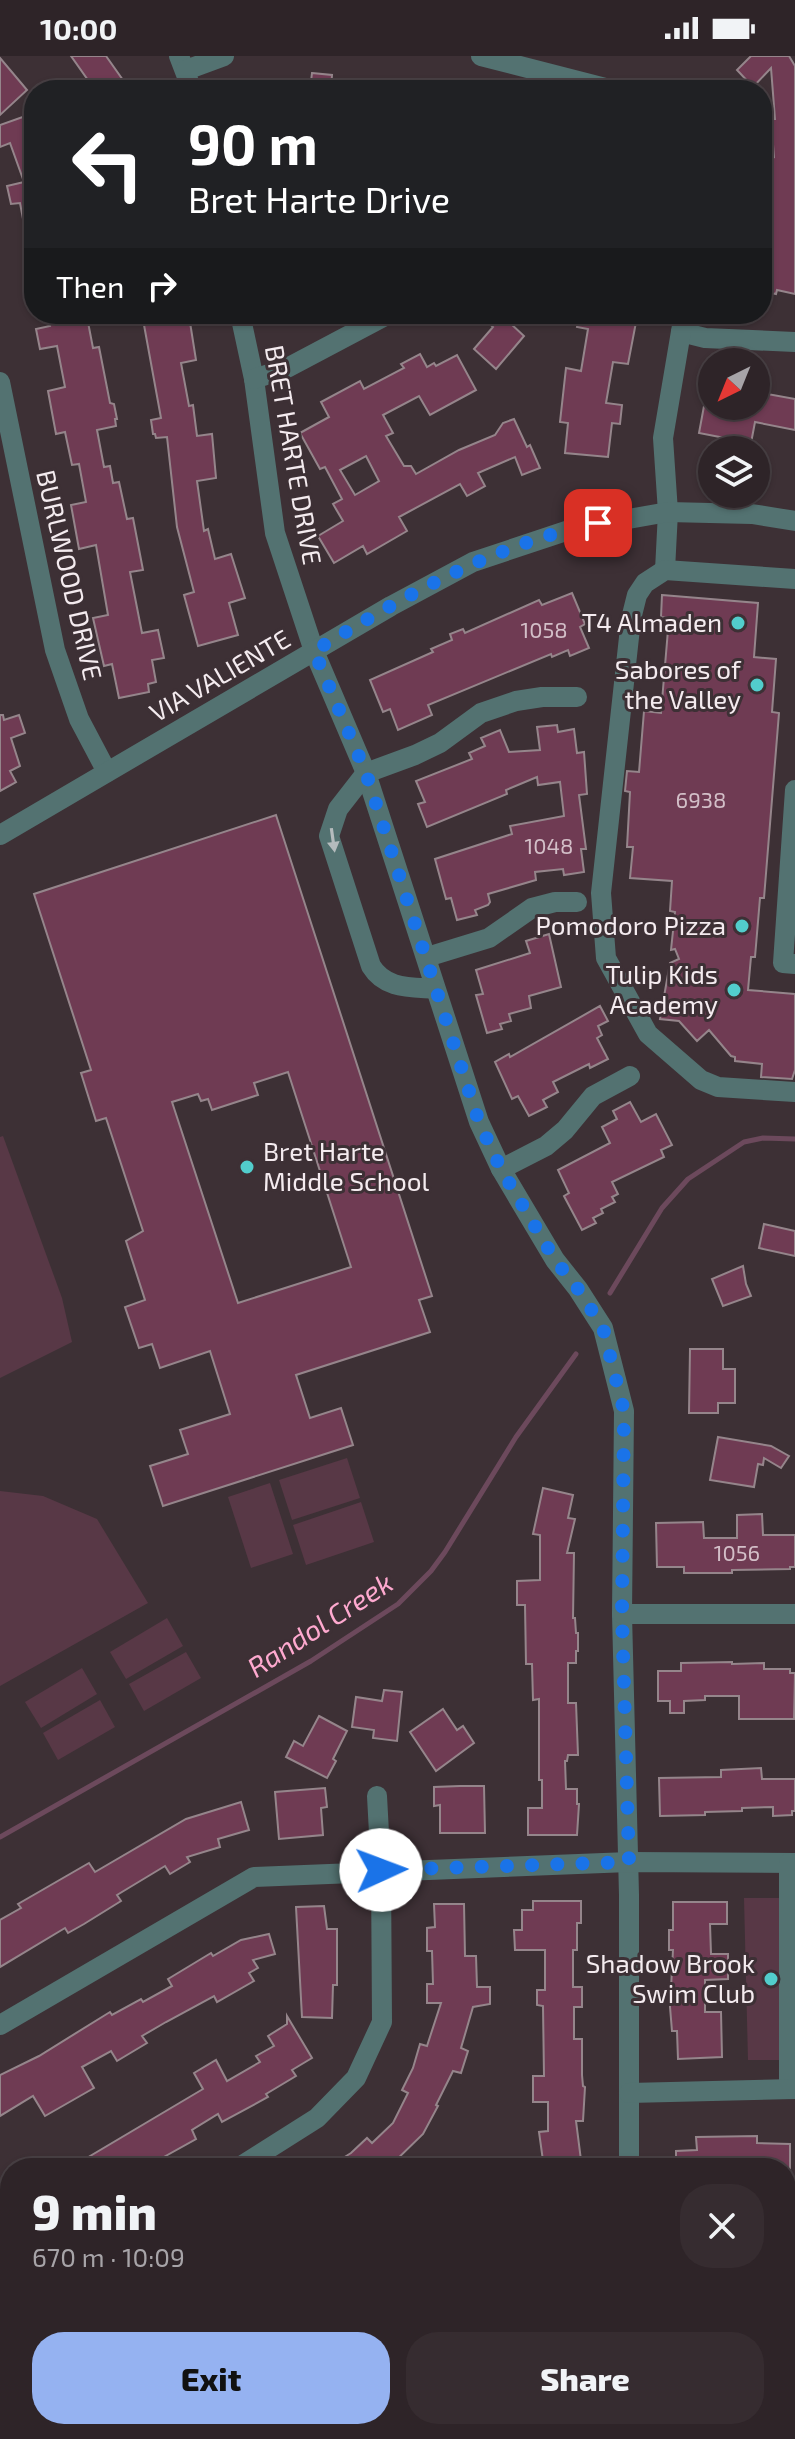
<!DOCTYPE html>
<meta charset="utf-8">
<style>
body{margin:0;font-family:"Exo 2",sans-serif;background:#362c30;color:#f1f3f6;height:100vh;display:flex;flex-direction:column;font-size:30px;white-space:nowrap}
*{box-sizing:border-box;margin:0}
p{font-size:26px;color:#a7a4a8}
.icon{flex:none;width:44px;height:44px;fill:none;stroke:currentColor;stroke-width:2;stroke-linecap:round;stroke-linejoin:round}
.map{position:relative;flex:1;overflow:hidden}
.details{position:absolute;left:0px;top:2102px;width:796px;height:282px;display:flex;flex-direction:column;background:#2e2428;border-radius:32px 32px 0 0;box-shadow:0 2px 6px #0004,0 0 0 2px #494145}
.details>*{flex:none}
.banner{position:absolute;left:24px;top:24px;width:748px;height:244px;border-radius:32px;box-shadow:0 2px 6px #0004,0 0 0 2px #494145;background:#202124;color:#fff;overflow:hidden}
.needle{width:52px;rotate:223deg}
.tools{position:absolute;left:698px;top:292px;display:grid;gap:16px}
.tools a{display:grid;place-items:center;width:72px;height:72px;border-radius:50%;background:#2e2428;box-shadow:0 2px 6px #0004,0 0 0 2px #494145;font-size:40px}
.pin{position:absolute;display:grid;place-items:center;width:68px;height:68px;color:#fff;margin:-34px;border-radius:16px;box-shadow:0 4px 12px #0006}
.me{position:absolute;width:88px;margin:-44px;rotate:88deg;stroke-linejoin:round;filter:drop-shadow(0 0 6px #0008)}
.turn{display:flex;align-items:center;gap:28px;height:168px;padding:0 32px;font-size:36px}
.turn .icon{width:104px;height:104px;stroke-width:2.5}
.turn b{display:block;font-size:56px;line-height:68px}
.then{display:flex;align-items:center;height:76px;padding:0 32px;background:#0003;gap:16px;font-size:30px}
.round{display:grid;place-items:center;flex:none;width:84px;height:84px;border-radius:32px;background:#362c30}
.headline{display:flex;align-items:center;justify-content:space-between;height:136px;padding:0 32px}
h1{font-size:48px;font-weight:800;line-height:60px}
.action{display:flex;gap:16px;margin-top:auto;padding:16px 32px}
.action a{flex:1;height:92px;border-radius:32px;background:#95b2f1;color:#111;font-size:32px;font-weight:800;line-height:92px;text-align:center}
.action a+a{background:#362c30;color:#f1f3f6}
.status{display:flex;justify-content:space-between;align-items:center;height:56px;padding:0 40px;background:#2e2428;direction:ltr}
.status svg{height:22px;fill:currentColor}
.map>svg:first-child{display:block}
.green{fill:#583846}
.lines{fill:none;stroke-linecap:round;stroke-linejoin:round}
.stream{stroke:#6c495c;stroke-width:5}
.building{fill:#6f3b53;stroke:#95858b;stroke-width:2;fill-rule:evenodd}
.minor{stroke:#537271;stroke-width:20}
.oneway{fill:#b4bbbd}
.route{stroke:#1a73e8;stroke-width:14;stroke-dasharray:0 25.2}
.poi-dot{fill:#52cdcc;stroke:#3d3035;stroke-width:3}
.labels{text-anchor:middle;stroke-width:6;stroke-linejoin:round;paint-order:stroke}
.number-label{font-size:22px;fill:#d3bfc8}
.street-label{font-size:26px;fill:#f4ebef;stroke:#3d3035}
.poi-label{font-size:26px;fill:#f4ebef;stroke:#3d3035;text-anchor:end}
.water-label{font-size:28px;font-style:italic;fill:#fea9cf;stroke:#3d3035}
</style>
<div class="status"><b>10:00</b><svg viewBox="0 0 49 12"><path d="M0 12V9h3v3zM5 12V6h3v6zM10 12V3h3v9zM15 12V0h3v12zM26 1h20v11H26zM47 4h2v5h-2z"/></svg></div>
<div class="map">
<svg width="795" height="2383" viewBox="0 0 795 2383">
<rect width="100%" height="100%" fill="#3d3035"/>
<g class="green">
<polygon points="3,1080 62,1242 72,1286 0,1322 0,1081"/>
<polygon points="347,1402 360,1442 292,1464 279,1424"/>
<polygon points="270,1427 293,1498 251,1512 228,1441"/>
<polygon points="0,1435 43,1440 97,1463 148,1547 0,1630"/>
<polygon points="361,1446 374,1486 306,1509 293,1469"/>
<polygon points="167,1562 183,1590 126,1623 110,1596"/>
<polygon points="186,1596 201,1622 144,1655 129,1628"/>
<polygon points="82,1612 97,1638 41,1672 25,1646"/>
<polygon points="100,1644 115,1671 58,1704 43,1677"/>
<polygon points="744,1842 795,1842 795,2004 748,2004"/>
</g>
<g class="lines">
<g class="stream">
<polyline points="610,1237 662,1152 688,1123 744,1086 763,1082 795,1083"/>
<polyline points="0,1781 311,1605 398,1548 431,1515 445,1496 516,1381 576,1298"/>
</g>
</g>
<g class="building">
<polygon points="71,0 106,0 130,34 95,34"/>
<polygon points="751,0 789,0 795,10 795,238 777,234 776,238 762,235 762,191 769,154 762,153 762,125 765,100 774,101 771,63 775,63 771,12 753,31 737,14"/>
<polygon points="0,2 27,34 0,59"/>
<polygon points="312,17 332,19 331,34 310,34"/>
<polygon points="34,57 34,183 27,184 20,147 11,148 7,130 24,126 10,87 0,91 0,69"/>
<polygon points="48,258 78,258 79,263 87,261 93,292 99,291 110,347 114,348 117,363 115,363 116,370 97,374 104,411 110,410 113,427 119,426 127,463 133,462 143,514 130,516 142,577 158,574 164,602 152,604 156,626 148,628 149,636 119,642 112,608 104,610 93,562 108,559 96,489 79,493 71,449 86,446 79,408 72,409 65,376 56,378 48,335 65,331 57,290 40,293 36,273 50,270"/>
<polygon points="142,258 173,258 174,263 189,260 196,304 181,307 189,350 193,349 197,380 212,378 216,422 197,425 204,475 208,473 215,503 231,498 245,542 229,547 238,579 198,590 184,539 194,536 177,471 167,381 156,382 155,378 153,378 151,364 161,362"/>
<polygon points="479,258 516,258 509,266 524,280 496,313 474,293 493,271"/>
<polygon points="579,258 620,258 637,261 628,308 613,306 606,347 622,349 620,368 612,367 608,401 565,397 568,367 560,366 566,312 581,315 588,273 577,271"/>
<path d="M 420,298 L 427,311 L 434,307 L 436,310 L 457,299 L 476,334 L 430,359 L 419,340 L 383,359 L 393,377 L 386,380 L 404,410 L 411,410 L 416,418 L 459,394 L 495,379 L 503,367 L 514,363 L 527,391 L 530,389 L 540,412 L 522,419 L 515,401 L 478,417 L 485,430 L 467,440 L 460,428 L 399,461 L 407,475 L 367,498 L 363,490 L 334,507 L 318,480 L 343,465 L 333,448 L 342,443 L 325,411 L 320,413 L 300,377 L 329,361 L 321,346 L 360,325 L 364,333 L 404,312 L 401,308 ZM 366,400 L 379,425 L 355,439 L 340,414 Z"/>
<polygon points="756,336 795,343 795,374 755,366 751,387 699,377 704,350 756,350"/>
<polygon points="572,537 585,568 580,571 589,592 570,600 568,594 552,601 551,598 428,649 432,659 398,674 390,653 383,656 370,624 433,596 431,593 452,584 450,578 463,573 465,577 539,544 542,549"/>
<polygon points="662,539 758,547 754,601 776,603 772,656 779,657 764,842 760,842 755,901 751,901 748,934 795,938 795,1014 792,1023 761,1021 762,1008 735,1005 735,1001 731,1000 709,974 697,985 679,965 660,963 670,907 679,903 675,893 671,894 675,856 670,855 672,825 630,822 633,791 627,791 630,736 625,735 627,715 639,716 644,655 661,657 669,562 661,561"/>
<polygon points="0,659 3,659 4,664 19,659 25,677 11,682 20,710 10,715 16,726 0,735"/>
<polygon points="557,669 558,676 574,673 577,697 584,696 587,738 579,739 586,793 581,793 584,816 564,819 563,813 535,816 536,824 488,838 490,846 488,849 475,854 477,859 457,864 451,842 446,843 435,803 512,778 510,770 564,760 560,726 538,729 537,721 506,734 507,738 427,771 418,748 425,746 416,725 472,703 469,697 485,690 481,682 500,674 509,696 540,694 537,671"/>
<path d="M 276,759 L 432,1240 L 419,1244 L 430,1276 L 296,1319 L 310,1362 L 341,1352 L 353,1389 L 163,1450 L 150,1410 L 188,1398 L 180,1374 L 230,1358 L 210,1295 L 160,1312 L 152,1288 L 139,1292 L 125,1251 L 145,1244 L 126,1185 L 143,1175 L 106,1062 L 96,1065 L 81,1017 L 91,1014 L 34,838 ZM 288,1016 L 351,1211 L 238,1247 L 172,1046 L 198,1038 L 201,1045 L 208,1043 L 212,1054 L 258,1039 L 254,1027 Z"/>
<polygon points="549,878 561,931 529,940 531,952 509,958 511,965 500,968 502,973 487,977 476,939 483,938 476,914 530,897 526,885"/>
<polygon points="600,950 608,965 598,970 602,979 597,982 608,1003 590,1012 589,1008 553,1026 558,1036 543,1044 547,1051 529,1060 518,1040 512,1043 495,1006 509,998 510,1001"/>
<polygon points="630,1046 641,1066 656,1058 672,1089 661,1094 664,1101 612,1126 618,1138 612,1141 615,1146 601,1153 603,1157 593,1162 596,1167 582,1174 564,1140 569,1137 558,1114 610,1087 602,1071 617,1063 613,1055"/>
<polygon points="764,1168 795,1175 795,1200 759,1192"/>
<polygon points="743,1210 746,1228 751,1240 723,1250 712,1223"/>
<polygon points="690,1293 723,1293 723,1313 735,1313 735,1347 718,1347 718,1357 689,1357"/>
<polygon points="718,1381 771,1390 789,1400 781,1412 764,1402 763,1409 758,1408 754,1431 710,1424"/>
<polygon points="543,1432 573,1439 568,1462 575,1463 567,1497 574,1497 573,1562 575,1562 576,1577 578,1577 578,1595 576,1595 576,1607 568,1607 568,1647 576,1647 578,1699 568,1699 567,1705 565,1705 566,1733 577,1733 577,1748 579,1748 577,1779 528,1779 528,1752 542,1752 542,1724 539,1724 539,1643 533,1644 532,1608 526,1608 525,1549 517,1549 517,1525 540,1524 540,1479 533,1478"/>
<polygon points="762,1458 763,1479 795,1479 795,1511 790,1511 790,1513 732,1514 732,1517 684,1517 684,1511 657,1511 656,1467 703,1466 704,1482 737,1482 737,1459"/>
<polygon points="732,1606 732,1608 764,1607 764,1613 790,1613 790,1617 795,1617 794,1663 739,1663 739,1640 705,1640 705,1644 684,1645 684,1657 670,1657 670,1645 658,1645 658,1615 681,1615 681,1607"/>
<polygon points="384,1634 402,1636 397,1685 373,1682 374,1674 352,1671 356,1641 382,1645"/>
<polygon points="443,1653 457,1674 463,1670 474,1687 436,1715 410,1676"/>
<polygon points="319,1660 347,1675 333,1703 336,1705 327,1722 286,1701 294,1685 303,1690"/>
<polygon points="761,1712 762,1723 795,1723 795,1755 792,1755 792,1759 773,1760 773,1751 742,1752 742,1755 705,1756 705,1759 660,1760 659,1722 721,1721 721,1714"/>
<polygon points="460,1730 484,1730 485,1777 440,1777 440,1749 434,1750 434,1731"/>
<polygon points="325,1732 327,1751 321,1752 323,1779 279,1783 275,1736"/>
<polygon points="241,1746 249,1774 218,1783 220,1791 187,1801 190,1806 170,1818 165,1810 117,1839 121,1845 84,1868 68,1877 65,1872 0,1911 0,1864 21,1852 18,1848 89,1807 95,1816 186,1763"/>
<polygon points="533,1845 581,1845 581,1867 577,1867 577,1894 573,1894 573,1931 582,1931 582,1951 574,1951 574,1983 582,1983 582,2019 583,2030 585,2031 583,2065 576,2065 582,2112 544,2112 539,2076 548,2075 548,2046 533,2046 533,2020 544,2020 543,1950 537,1949 537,1934 545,1934 545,1894 515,1894 514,1874 522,1874 522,1854 533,1854"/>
<polygon points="673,1846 727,1846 727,1868 710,1868 711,1898 728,1898 728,1923 705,1924 705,1956 721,1956 722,2001 678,2003 677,1975 672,1975 670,1951 673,1894 669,1894 669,1874 673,1874"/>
<polygon points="434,1848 464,1848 465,1900 476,1900 477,1931 490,1931 490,1948 473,1951 461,1992 468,1995 461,2017 453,2015 436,2049 438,2050 423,2078 388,2112 327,2112 351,2097 367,2082 372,2087 393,2067 408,2037 402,2034 413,2012 420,1988 427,1990 441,1947 427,1947 427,1928 433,1928 432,1895 427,1895 427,1872 435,1871"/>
<polygon points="324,1850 327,1873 337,1873 337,1929 333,1929 332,1962 302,1961 296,1851"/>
<polygon points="269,1878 275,1898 253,1904 258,1912 249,1917 254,1925 217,1946 214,1940 166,1966 142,1980 147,1987 117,2005 111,1995 82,2011 94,2032 45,2060 33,2040 0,2060 0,2019 39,2000 110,1956 112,1959 141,1943 143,1946 172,1930 168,1923 211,1897 213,1900 241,1884"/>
<polygon points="287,1960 312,2002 292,2014 296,2020 266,2038 268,2041 222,2066 218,2058 192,2074 196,2083 144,2112 140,2105 129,2112 70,2112 203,2033 194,2017 216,2004 227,2025 260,2006 256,2000 274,1990 268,1980 287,1968"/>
<polygon points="757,2080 757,2087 790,2088 790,2112 676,2112 676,2095 697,2094 696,2081"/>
</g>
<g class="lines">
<g class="minor">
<polyline points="179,0 192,34"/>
<polyline points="481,0 613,34"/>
<polyline points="186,14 224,0"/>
<polyline points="240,258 254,323 275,477 314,595 366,717 479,1066 501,1113 555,1204 578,1233 603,1272 624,1355 622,1558 629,1839 629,2112"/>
<polyline points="681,276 705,282 795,286"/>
<polyline points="254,323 287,312 389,258"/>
<polyline points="0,326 55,594 79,663 107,716"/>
<polyline points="665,514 668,456 663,382 684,258"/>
<polyline points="795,523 665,514 645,527 637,539 631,563 601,837 606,902 648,978 701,1024 718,1031 795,1036"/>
<polyline points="795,734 783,907 795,908"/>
<polyline points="0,779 391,550 473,506 572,473 668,456 752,458 795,465"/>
<polyline points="427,901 489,882 532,852 555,846 577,846"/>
<path d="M 435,933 C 410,931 385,933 371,910 L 329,780 L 338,753 L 366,717 L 415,699 L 440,687 L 481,657 L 516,645 L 542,641 L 577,641"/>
<polyline points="501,1113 546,1090 565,1074 593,1040 630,1020"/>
<polyline points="622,1558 795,1558"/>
<polyline points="0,1969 254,1821 629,1806 795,1807"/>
<polyline points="789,2033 789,1807"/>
<polyline points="629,2037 795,2033"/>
<polyline points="238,2112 317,2062 356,2022 382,1966 381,1814 377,1740"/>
<polyline points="0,2268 10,2255"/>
<polyline points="786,2273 795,2273"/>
<polyline points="489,2374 497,2383"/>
<polyline points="651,2383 656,2374"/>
</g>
</g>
<defs><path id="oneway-solid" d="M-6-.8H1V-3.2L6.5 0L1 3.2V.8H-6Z" transform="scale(2)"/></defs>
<use class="oneway" href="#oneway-solid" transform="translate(333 784) rotate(82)"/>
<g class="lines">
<path class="route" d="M 381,1814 L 629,1806 L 622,1558 L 624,1355 L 603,1272 L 578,1233 L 555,1204 L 501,1113 L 479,1066 L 366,717 L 314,595 C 403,541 494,488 598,467"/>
</g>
<g class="poi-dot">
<circle cx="738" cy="567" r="8"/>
<circle cx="757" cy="629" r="8"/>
<circle cx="742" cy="870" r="8"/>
<circle cx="734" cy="934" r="8"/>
<circle cx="247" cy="1111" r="8"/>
<circle cx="771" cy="1923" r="8"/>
</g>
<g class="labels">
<g class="number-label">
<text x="544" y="582">1058</text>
<text x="701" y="752">6938</text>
<text x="549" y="798">1048</text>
<text x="737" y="1505">1056</text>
</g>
<g class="street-label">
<text transform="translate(293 399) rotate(80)" y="9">BRET HARTE DRIVE</text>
<text transform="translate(69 519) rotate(77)" y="9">BURLWOOD DRIVE</text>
<text transform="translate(220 620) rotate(-30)" y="9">VIA VALIENTE</text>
</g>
<g class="poi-label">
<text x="722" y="576">T4 Almaden</text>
<text x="741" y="623">Sabores of<tspan x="741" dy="30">the Valley</tspan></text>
<text x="726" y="879">Pomodoro Pizza</text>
<text x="718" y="928">Tulip Kids<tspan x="718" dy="30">Academy</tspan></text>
<text x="263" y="1105" text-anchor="start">Bret Harte<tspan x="263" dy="30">Middle School</tspan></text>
<text x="755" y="1917">Shadow Brook<tspan x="755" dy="30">Swim Club</tspan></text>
</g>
<g class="water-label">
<text transform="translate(320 1569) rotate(-33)" y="10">Randol Creek</text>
</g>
</g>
</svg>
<div class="tools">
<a><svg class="needle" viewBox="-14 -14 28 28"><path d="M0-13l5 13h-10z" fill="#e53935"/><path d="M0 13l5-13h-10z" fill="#a7a4a8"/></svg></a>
<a><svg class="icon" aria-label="layers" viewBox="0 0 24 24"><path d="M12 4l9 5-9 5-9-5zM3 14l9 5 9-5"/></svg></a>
</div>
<div class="pin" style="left:598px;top:467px;background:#d93025"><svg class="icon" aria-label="arrive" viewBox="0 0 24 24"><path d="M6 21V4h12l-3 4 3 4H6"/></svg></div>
<svg class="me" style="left:381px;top:1814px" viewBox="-20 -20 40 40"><circle r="19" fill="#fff"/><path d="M0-13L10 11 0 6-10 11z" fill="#1a73e8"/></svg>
<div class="banner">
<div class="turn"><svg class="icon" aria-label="left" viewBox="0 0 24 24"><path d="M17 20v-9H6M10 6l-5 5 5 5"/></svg><div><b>90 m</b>Bret Harte Drive</div></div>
<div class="then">Then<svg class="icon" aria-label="right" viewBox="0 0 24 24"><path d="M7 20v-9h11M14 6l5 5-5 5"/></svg></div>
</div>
<section class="details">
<div class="headline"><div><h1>9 min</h1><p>670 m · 10:09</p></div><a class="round"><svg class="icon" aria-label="close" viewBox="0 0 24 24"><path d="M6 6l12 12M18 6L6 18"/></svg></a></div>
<div class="action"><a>Exit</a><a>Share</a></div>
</section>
</div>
